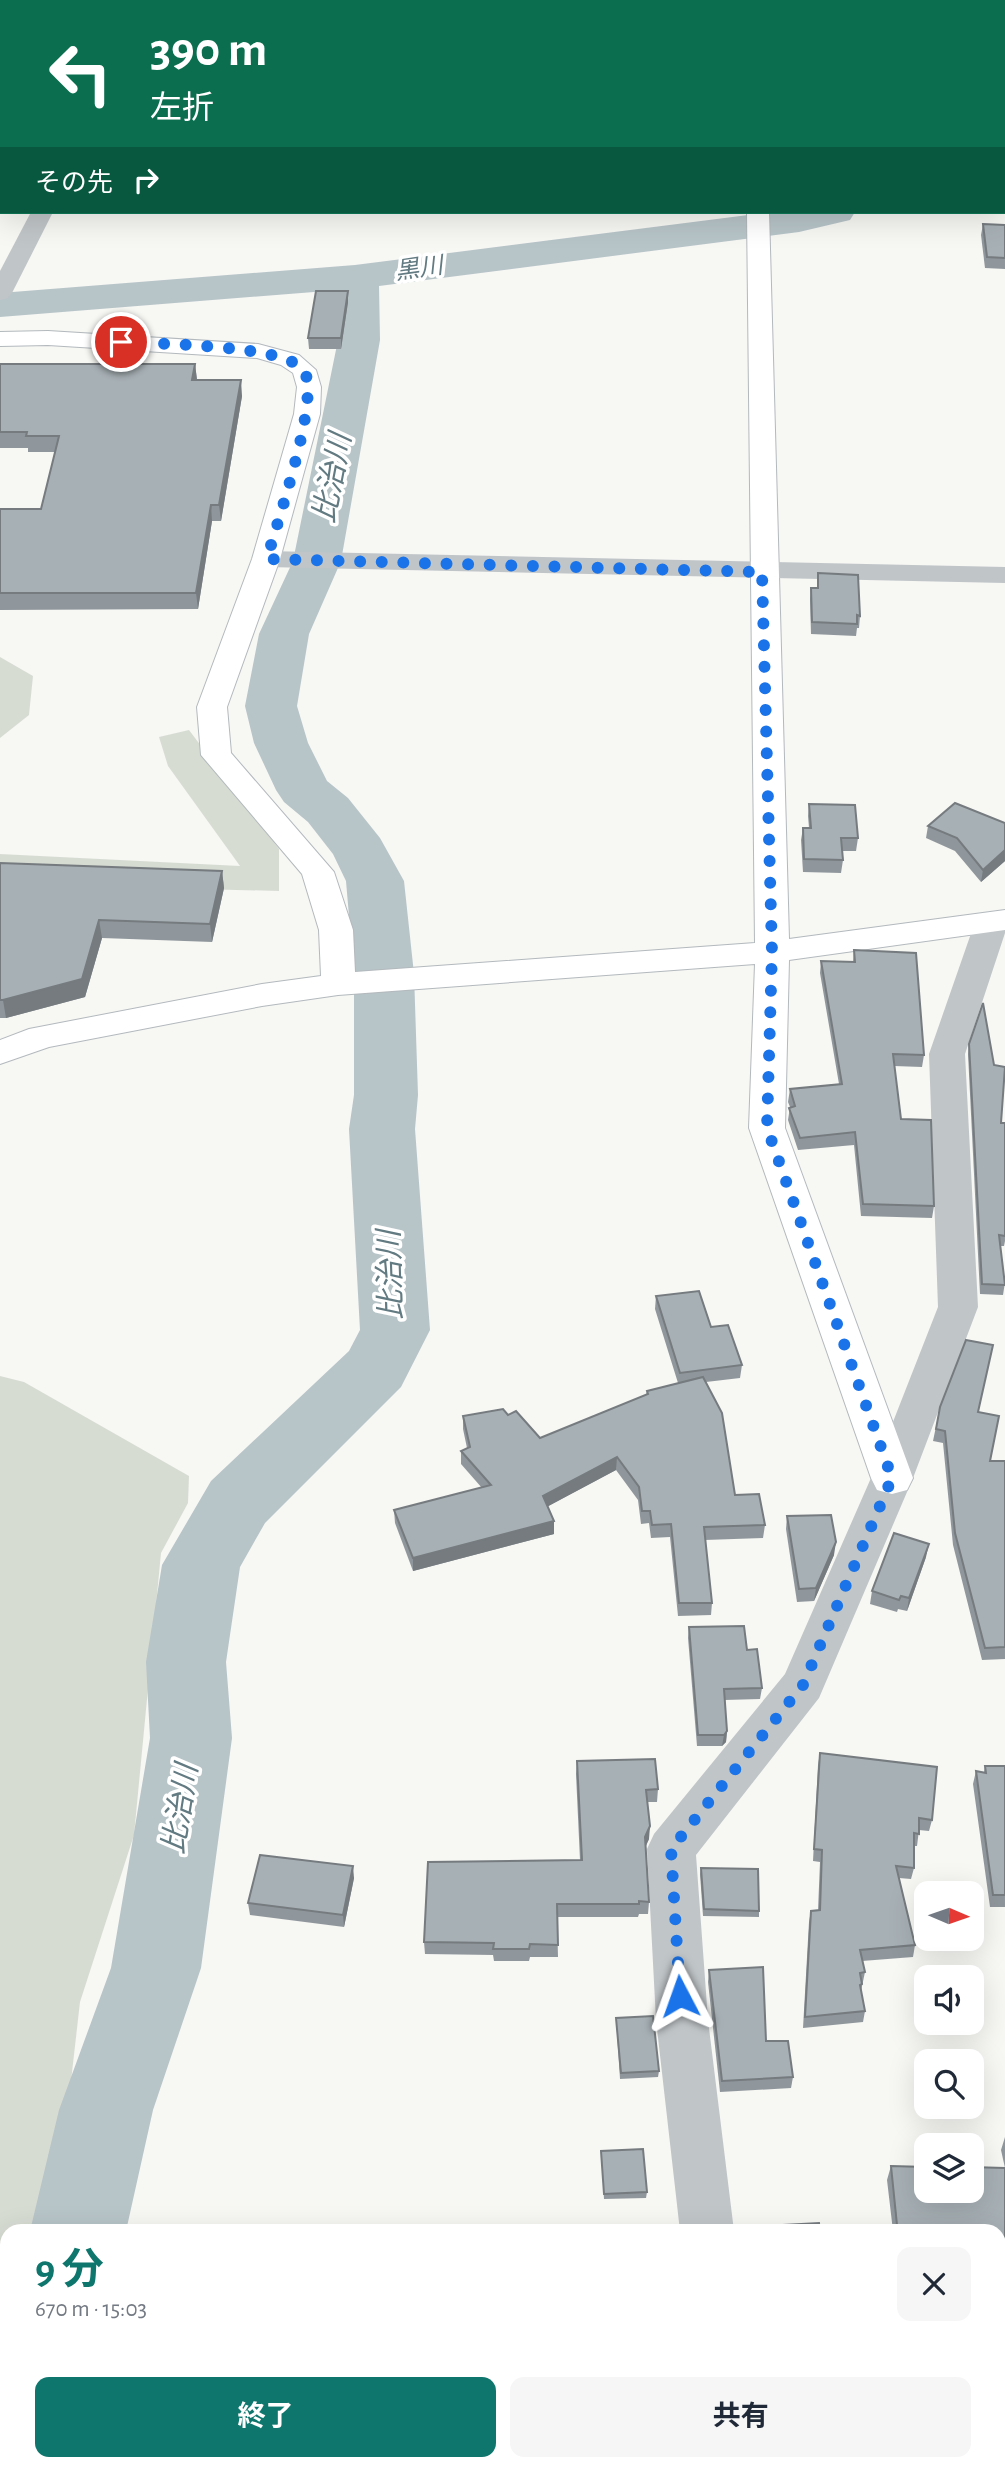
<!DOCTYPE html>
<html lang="ja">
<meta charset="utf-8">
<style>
body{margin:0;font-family:"Alegreya Sans","Noto Sans JP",sans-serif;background:#f6f6f7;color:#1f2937;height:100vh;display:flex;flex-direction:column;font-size:26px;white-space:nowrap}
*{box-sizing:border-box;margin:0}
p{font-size:23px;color:#747a83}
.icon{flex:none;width:38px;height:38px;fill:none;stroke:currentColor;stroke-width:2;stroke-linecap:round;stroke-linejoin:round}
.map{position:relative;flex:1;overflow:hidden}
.panel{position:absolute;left:0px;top:2224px;width:1006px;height:247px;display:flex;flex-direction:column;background:#fff;border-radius:21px 21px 0 0;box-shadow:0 7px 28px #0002}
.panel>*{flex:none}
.banner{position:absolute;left:0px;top:0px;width:1006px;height:214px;box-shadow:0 7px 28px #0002;background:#0b6e4f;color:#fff;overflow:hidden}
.needle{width:46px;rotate:92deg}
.controls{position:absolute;left:914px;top:1881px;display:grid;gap:14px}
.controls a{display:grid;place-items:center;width:70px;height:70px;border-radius:14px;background:#fff;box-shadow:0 7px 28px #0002;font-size:35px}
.pin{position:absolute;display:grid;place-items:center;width:60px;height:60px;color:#fff;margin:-30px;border:4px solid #fff;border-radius:50%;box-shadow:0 2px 7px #0007}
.me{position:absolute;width:77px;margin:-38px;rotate:356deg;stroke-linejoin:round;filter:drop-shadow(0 0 5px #0008)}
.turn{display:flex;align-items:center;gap:24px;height:147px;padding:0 35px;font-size:32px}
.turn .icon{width:91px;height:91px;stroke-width:2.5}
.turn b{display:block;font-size:49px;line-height:60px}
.then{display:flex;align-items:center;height:66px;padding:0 35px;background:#0003;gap:14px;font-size:26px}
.round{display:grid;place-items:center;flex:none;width:74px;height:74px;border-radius:14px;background:#f6f6f7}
.overview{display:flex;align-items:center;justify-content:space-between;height:119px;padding:0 35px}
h1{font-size:42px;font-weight:700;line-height:52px;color:#0f766e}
.action{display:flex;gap:14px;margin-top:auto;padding:14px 35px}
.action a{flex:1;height:80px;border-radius:14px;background:#0f766e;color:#fff;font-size:28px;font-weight:700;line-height:80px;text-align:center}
.action a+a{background:#f6f6f7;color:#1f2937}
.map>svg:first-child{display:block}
.green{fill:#d7dcd3}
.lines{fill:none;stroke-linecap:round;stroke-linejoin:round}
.river{fill:#b7c4c8;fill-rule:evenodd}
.secondary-casing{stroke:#b3b9bd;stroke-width:2}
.street{fill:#c0c5c8;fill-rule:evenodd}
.secondary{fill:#fff;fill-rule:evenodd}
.wall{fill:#90979c}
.shaded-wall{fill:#757b7f}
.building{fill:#a7b0b5;stroke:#757b7f;stroke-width:2}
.route{stroke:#1a73e8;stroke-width:12;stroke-dasharray:0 21.6}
.labels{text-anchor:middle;stroke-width:7;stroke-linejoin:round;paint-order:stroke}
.far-water-label{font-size:24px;font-style:italic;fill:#627a81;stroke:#fff}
.water-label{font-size:30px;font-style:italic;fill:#627a81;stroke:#fff}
</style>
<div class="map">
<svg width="1005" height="2470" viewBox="0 0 1005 2470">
<rect width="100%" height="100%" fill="#f7f7f4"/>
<g class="green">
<polygon points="0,657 33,676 29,715 0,738"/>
<polygon points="189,730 279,849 279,891 0,884 0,854 240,866 168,766 159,737"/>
<polygon points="0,1376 24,1382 189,1476 188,1503 161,1553 134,1835 80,2002 54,2231 7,2231 7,2464 130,2464 134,2470 0,2470"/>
</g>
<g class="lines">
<g class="river">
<rect x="1004" y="165" width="1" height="22"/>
<polygon points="772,212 855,212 850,220 799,232 379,286 380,340 341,561 309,634 297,706 308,743 327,781 348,798 380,838 404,881 414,974 418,1095 415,1129 430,1330 401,1387 265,1523 240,1567 226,1662 232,1738 201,1968 153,2110 126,2231 30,2231 59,2110 111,1968 150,1738 146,1662 162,1565 211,1481 349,1351 360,1330 349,1129 354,1095 354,974 346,881 333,854 308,822 284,802 276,790 254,743 245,706 259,634 293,561 338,340 339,290 0,317 0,293 355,265"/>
<polygon points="200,2464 305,2464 308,2470 203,2470"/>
</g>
<defs>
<g id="secondary">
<polygon points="11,0 36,0 10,2"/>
<rect x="746" y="0" width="18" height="2"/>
<polygon points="747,212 769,212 789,939 1005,910 1005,930 789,960 785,1128 913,1478 907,1490 892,1494 877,1490 871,1478 749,1128 755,964 338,995 262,1006 49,1047 0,1064 0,1040 29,1029 262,984 321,976 319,930 302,874 201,755 197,707 252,559 294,414 297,387 293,373 281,365 257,358 48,345 0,346 0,332 48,331 258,344 299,355 316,370 321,387 320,414 280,559 227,707 231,753 334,872 353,930 355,972 755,943"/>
</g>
</defs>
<use href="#secondary" class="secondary-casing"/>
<g class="street">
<polygon points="140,0 158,0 139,2"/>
<rect x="0" y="181" width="2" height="12"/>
<polygon points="31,212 53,212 12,293 8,298 0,300 0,271"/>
<polygon points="266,551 1005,567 1005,583 266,567 256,565 252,559 256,553"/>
<polygon points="992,912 1005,917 1005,933 965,1054 978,1307 913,1478 819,1698 696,1855 708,2020 734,2231 680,2231 656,2020 647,1849 654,1834 785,1674 871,1478 938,1307 929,1054 975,922 980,915"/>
</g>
<use href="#secondary" class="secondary"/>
</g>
<g class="wall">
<polygon points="983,224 1005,225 1005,269 985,268 981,235"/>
<polygon points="348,291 348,302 341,349 309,349 308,338"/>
<polygon points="0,364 195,364 197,380 242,396 221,521 212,521 198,609 0,610 0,509 41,509 55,452 28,452 28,448 0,448"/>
<polygon points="818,573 860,616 859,628 857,628 856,636 811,634 810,599 811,588 817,588"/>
<polygon points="809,804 858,838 856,851 842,851 843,860 841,873 803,872 801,840 803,828 809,828 808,816"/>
<polygon points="1005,823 1005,861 981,882 955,851 926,838 928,826"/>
<polygon points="0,863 222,871 224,888 212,942 102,938 85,997 6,1018 0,1018"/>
<polygon points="854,950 924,1055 922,1067 894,1066 901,1119 934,1206 932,1218 861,1216 854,1145 798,1150 788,1120 790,1107 788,1102 790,1089 839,1084 820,973 821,961 853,962"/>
<polygon points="969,1044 994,1065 1001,1123 1005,1123 1005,1241 1004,1246 1000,1246 1005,1282 1003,1295 980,1294 968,1054"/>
<polygon points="656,1296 711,1327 742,1365 740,1378 706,1382 735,1495 765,1525 763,1538 705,1540 712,1603 711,1615 678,1616 670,1537 651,1538 649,1523 641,1524 638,1500 616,1470 548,1506 554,1521 554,1534 413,1571 395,1523 394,1510 482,1488 461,1464 461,1451 467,1448 463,1429 463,1416 508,1415 540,1438 646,1395 647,1391 678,1383 655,1309"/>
<polygon points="940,1407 978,1412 990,1461 1005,1461 1005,1659 982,1660 953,1545 943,1443 933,1441"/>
<polygon points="787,1516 834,1555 814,1601 797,1602 786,1529"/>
<polygon points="926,1557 907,1611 898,1609 897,1612 870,1604 872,1591"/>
<polygon points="689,1627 747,1650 762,1688 760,1699 725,1700 727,1731 726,1742 722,1746 697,1746 688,1638"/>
<polygon points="820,1753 932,1820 929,1831 919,1830 917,1846 914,1846 914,1868 911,1879 899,1878 915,1945 913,1957 862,1961 865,1972 861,1991 865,2011 863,2022 803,2028 809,1922 811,1911 818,1910 820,1862 813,1861 818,1765"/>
<polygon points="577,1761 658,1789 657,1802 647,1802 649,1839 646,1846 649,1902 648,1914 639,1914 638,1917 557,1917 558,1957 530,1957 529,1961 494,1961 493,1955 425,1954 424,1942 580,1860 576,1774"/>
<polygon points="985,1766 1005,1766 1005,1907 990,1907 973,1784 976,1771 984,1772"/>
<polygon points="701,1868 759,1911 759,1917 703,1916 700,1874"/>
<polygon points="354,1878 344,1927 250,1915 248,1903"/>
<polygon points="709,1970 766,2041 793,2077 791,2088 720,2092 708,1982"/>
<polygon points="616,2018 659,2071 658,2077 620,2079"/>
<polygon points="1005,2137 1005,2363 999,2363 999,2231 893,2231 887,2180 891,2166 1005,2168 1001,2150"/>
<polygon points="601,2151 647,2192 646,2198 604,2199"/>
<polygon points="665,2464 999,2464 1005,2470 666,2470"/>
</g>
<g class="shaded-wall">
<polygon points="348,291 348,302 341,349 341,338"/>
<polygon points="195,364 197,380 192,380"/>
<polygon points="241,380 242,396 221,521 219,505"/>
<polygon points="211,505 212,521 198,609 196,593"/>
<polygon points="1005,850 1005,861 981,882 983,870"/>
<polygon points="222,871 224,888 212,942 210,924"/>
<polygon points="99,920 102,938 85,997 6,1018 3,1000"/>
<polygon points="617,1457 616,1470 543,1509 543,1496"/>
<polygon points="554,1521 554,1534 413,1571 413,1558"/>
<polygon points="836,1542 834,1555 814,1601 816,1588"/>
<polygon points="929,1544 926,1557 907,1611 909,1598"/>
<polygon points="727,1731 726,1742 722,1746 724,1735"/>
<polygon points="650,1826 649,1839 644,1849 645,1837"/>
<polygon points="353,1866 354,1878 344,1927 343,1915"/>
</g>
<g class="building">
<polygon points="983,224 1005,225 1005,258 987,257"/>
<polygon points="316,291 348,291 341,338 308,338"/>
<polygon points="0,364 195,364 192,380 241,380 219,505 211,505 196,593 0,593 0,509 41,509 59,436 26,436 27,432 0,432"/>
<polygon points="818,573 858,575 860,616 857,615 857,624 812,622 811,588 818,588"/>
<polygon points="955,803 1005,823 1005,850 983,870 957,838 928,826"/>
<polygon points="809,804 855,805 858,838 841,838 843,860 804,859 803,828 811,828"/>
<polygon points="0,863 222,871 210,924 99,920 82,979 3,1000 0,1000"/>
<polygon points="854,950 916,953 924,1055 893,1054 901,1119 931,1120 934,1206 863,1204 855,1132 800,1138 789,1108 795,1106 790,1089 842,1084 821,961 855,962"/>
<polygon points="983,1003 994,1065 1005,1067 1001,1123 1005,1123 1005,1236 999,1235 1005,1285 982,1284 969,1044"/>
<polygon points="699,1291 711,1327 728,1325 742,1365 680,1373 656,1296"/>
<polygon points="966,1340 993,1345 978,1412 999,1416 990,1461 1005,1461 1005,1647 985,1648 955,1533 945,1431 936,1429 940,1407"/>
<polygon points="703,1377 722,1413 735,1495 759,1494 765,1525 704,1527 712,1603 679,1603 671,1524 652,1525 650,1511 642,1511 639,1487 617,1457 543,1496 554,1521 413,1558 394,1510 491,1485 461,1451 470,1447 463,1416 503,1409 508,1415 516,1411 540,1438 648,1394 647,1391"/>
<polygon points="831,1515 836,1542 816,1588 799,1589 787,1516"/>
<polygon points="894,1533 929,1544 909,1598 901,1596 899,1600 872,1591"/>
<polygon points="744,1626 747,1650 757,1649 762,1688 724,1689 727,1731 724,1735 698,1735 689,1627"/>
<polygon points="820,1753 937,1767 932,1820 919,1818 919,1834 914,1833 914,1868 896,1866 915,1945 860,1950 865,1972 860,1973 862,1984 860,1985 865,2011 805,2017 811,1911 820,1910 822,1850 814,1849"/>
<polygon points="655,1759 658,1789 646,1790 650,1826 645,1837 649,1902 639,1901 639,1904 557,1904 558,1945 530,1944 529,1949 493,1949 494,1943 424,1942 428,1862 582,1860 577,1761"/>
<polygon points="985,1766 1005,1766 1005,1895 993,1895 976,1771 986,1773"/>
<polygon points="260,1855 353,1866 343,1915 248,1903"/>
<polygon points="701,1868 758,1869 759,1911 704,1909"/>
<polygon points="763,1967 766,2041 788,2041 793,2077 722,2081 709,1970"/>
<polygon points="653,2016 659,2071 621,2073 616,2018"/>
<polygon points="643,2149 647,2192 604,2194 601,2151"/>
<polygon points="891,2166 926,2167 926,2191 971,2191 971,2167 1005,2168 1005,2351 999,2351 999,2231 945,2231 944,2226 897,2225"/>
<polygon points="819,2223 820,2231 766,2231 765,2226"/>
<polygon points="999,2402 1005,2403 1005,2470 782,2470 782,2464 999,2464"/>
<polygon points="669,2464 771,2464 733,2470 670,2470"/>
</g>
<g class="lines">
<path class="route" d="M 121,342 C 155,344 287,344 304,371 C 321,397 276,525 267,559 L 762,572 L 772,952 L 767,1128 L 892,1478 L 803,1685 L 671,1849 L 680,1996"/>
</g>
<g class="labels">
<g class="far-water-label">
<text transform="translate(419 268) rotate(-8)" y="8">黒川</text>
</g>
<g class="water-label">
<text transform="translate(332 478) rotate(-79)" y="10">比治川</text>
<text transform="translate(390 1275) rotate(-92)" y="10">比治川</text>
<text transform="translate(180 1809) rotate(-81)" y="10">比治川</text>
</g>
</g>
</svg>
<div class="controls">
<a><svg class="needle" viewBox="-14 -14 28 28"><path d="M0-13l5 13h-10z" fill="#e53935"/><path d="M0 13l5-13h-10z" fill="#747a83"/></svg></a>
<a><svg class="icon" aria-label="sound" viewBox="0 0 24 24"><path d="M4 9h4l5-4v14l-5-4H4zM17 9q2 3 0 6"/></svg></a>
<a><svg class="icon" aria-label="search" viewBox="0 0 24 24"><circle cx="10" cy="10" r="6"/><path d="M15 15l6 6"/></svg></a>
<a><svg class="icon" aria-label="layers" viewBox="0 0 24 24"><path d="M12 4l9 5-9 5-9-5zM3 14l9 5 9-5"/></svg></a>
</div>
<div class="pin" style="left:121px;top:342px;background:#d93025"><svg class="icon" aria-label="arrive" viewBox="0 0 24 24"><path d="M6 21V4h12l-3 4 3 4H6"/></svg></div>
<svg class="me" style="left:680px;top:1996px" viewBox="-20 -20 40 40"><path d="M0-17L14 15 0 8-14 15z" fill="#1a73e8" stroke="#fff" stroke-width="4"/></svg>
<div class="banner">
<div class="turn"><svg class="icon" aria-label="left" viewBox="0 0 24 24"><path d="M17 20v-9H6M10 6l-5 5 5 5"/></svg><div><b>390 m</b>左折</div></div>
<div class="then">その先<svg class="icon" aria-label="right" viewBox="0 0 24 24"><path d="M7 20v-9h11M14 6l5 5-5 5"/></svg></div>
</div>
<section class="panel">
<div class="overview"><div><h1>9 分</h1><p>670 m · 15:03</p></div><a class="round"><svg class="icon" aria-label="close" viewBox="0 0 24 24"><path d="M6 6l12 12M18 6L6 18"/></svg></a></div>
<div class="action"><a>終了</a><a>共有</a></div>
</section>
</div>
